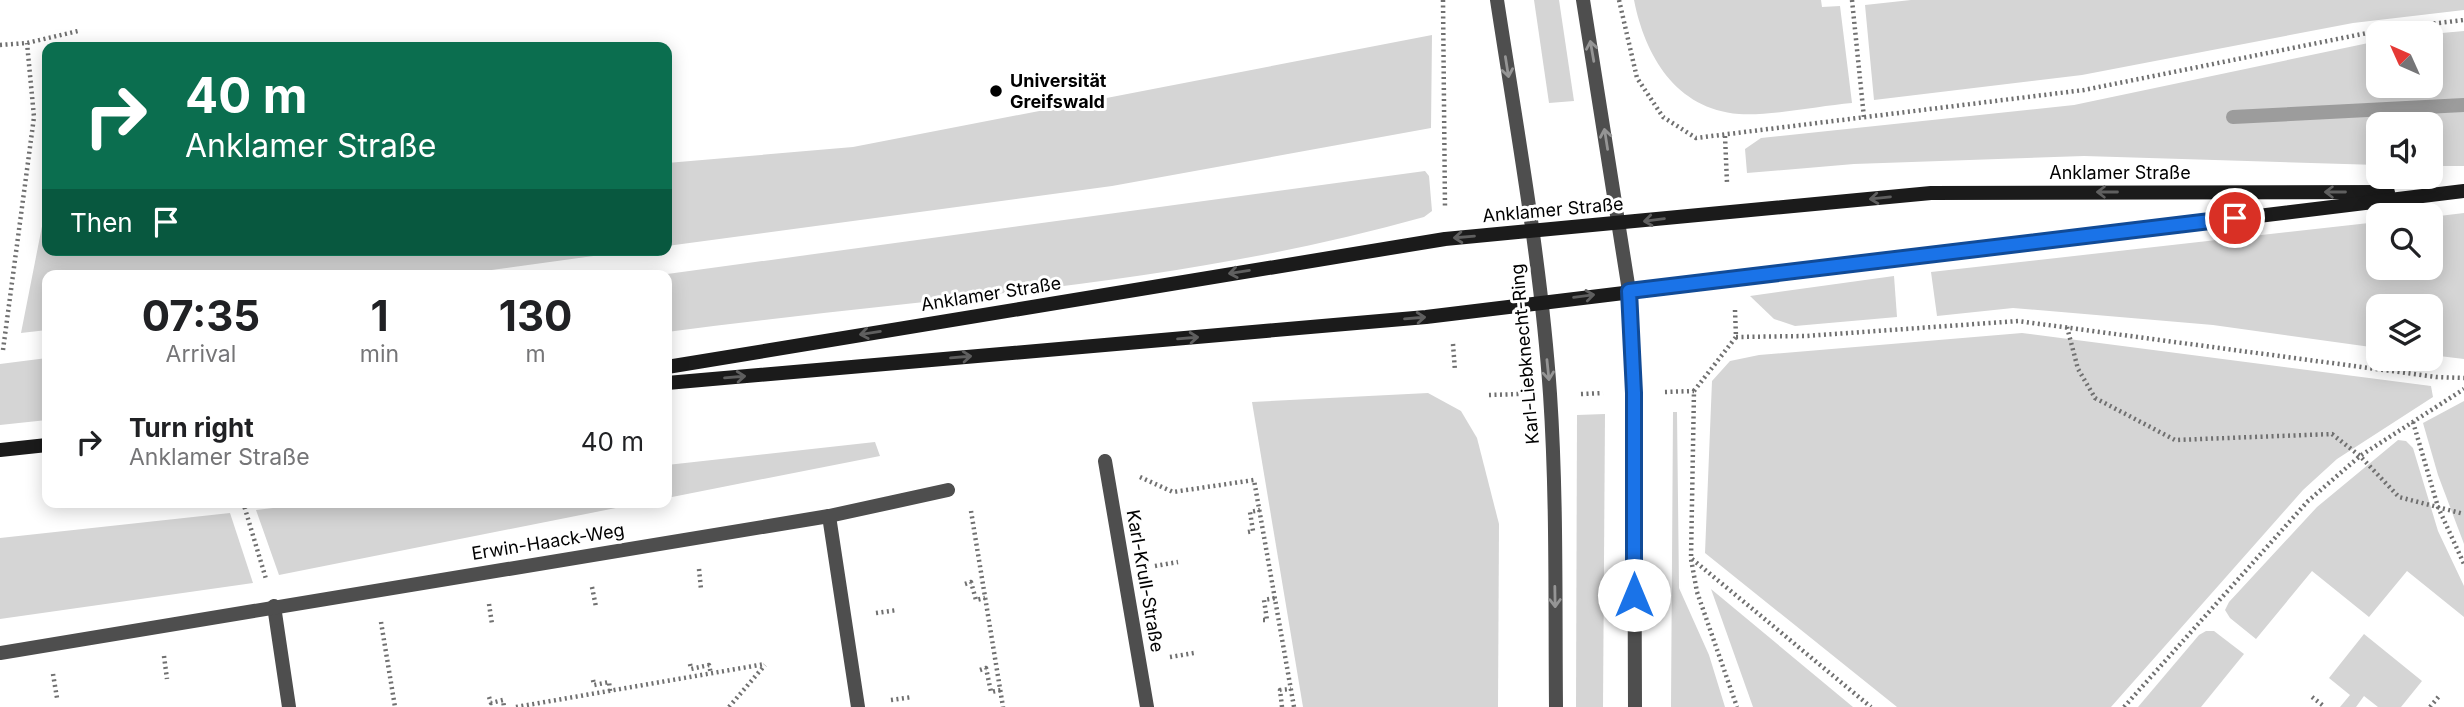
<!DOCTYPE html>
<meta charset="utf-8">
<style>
body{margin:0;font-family:Inter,sans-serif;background:#f2f2f2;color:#202124;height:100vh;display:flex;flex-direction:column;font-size:26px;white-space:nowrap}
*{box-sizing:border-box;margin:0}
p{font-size:23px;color:#757577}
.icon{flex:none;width:38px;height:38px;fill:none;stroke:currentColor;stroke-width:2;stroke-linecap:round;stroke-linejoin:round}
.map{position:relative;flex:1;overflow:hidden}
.drawer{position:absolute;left:42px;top:270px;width:630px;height:238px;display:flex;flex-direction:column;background:#fff;border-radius:14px;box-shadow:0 4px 18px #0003}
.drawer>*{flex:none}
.banner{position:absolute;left:42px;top:42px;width:630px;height:214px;border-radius:14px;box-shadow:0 4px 18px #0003;background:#0b6e4f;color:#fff;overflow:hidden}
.needle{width:46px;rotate:315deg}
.tools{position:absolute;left:2366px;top:21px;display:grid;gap:14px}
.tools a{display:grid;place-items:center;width:77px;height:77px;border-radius:14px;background:#fff;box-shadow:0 4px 18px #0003;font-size:35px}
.pin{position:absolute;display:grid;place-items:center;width:60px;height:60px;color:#fff;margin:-30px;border:4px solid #fff;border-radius:50%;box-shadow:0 2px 7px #0007}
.me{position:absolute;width:77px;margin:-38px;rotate:0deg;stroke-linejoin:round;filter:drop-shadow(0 0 5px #0008)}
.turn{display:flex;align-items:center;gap:24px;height:147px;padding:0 28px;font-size:32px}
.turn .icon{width:91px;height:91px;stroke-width:2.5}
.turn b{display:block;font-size:49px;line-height:60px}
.then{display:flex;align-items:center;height:66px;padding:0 28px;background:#0003;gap:14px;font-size:26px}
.eta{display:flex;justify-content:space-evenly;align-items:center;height:119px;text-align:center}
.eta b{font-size:42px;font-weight:700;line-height:49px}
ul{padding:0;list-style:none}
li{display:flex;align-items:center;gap:21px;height:105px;padding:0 28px}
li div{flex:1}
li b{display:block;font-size:26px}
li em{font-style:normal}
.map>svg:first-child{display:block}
.green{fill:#d5d5d5}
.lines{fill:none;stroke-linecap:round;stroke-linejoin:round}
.stream{stroke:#9c9c9c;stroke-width:14}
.path{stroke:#707070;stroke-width:4.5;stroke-dasharray:2 3.5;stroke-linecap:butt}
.minor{stroke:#4e4e4e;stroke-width:14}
.tertiary{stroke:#4e4e4e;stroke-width:14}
.secondary{stroke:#1b1b1b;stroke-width:14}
.oneway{stroke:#959595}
.oneway2{stroke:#5f5f5f}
.route-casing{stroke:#114b97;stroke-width:18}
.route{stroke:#1a73e8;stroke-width:12}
.poi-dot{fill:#000;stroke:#fff;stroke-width:2.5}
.labels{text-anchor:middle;stroke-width:6;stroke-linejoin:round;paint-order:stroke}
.poi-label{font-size:18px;font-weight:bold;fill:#000;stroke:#fff;text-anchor:start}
.street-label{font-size:18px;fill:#000;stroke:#fff}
</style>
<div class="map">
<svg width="2464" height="707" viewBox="0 0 2464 707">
<rect width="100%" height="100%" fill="#fff"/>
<g class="green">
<polygon points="1534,0 1559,0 1574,101 1549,103"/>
<path d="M 1634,0 L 1821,0 L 1822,7 L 1840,6 L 1852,103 C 1818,106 1771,116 1739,114 C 1676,109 1645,56 1634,0 Z"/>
<polygon points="1911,0 2464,0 2464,10 2353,23 2082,75 1874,100 1865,5"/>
<polygon points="2464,31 2464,166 2431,166 2431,124 2378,124 2378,165 2084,156 1854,164 1747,173 1745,149 1761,138 2074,105 2378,41 2378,86 2431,86 2431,34"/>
<polygon points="1432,35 1431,128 1112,186 667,246 667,163 853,147"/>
<path d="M 1425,171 L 1429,176 L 1432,211 L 1424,217 C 1177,287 920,298 667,332 L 667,275 L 660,275 Z"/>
<polygon points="47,201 47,250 637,250 455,275 47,275 47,330 21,333"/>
<polygon points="2464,213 2464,359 2431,355 2431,306 2378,306 2378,348 2213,325 2013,308 1937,316 1931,272 2378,222 2378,268 2431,268 2431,217"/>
<polygon points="1894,276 1897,317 1795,326 1774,319 1750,296"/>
<polygon points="2022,333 2431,386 2433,397 2337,459 2303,490 2111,707 1897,707 1705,553 1712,381 1730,361 1759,355"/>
<polygon points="47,358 47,420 0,425 0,364"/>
<polygon points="1428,393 1461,411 1477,438 1499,524 1498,707 1303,707 1252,402"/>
<polygon points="2464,401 2464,544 2438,475 2423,423"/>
<polygon points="1673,412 1677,412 1679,588 1709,655 1725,707 1671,707"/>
<polygon points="1605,414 1603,707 1576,707 1577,415"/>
<polygon points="2398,440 2406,441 2413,448 2438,531 2464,586 2464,617 2407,571 2369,617 2312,571 2256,639 2230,618 2225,610 2229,602 2317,507"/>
<polygon points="875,442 880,456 667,498 667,465"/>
<polygon points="324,502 646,502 279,575 256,510"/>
<polygon points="230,513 253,583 0,619 0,538"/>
<polygon points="1711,589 1853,707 1753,707"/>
<polygon points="2206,631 2214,631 2244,654 2201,707 2138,707 2199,635"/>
<polygon points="2364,634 2422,681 2401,707 2378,707 2364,696 2356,707 2340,707 2350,695 2329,678"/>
</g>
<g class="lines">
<polyline class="stream" points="2233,117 2464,105"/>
<g class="path">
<polyline points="1443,0 1445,209"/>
<polyline points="1619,0 1637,78 1663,117 1696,138 2084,90 2387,29 2464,20"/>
<polyline points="1852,0 1864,118"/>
<polyline points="0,45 27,43 78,31"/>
<polyline points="1725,136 1727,183"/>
<polyline points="1735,310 1736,337 1694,391 1691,559 1697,592 1737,707"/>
<polyline points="2067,327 2078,369 2095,398 2175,440 2332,434 2360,456 2399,497 2464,514"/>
<polyline points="1736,337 1806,336 2018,321 2436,377 2464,378"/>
<polyline points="1453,344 1455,371"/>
<polyline points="3,350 34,117 27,43"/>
<polyline points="1665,392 1694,391"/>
<polyline points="1581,394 1603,393"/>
<polyline points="1489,395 1519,394"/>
<polyline points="2413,422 2438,507 2464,564"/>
<polyline points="1140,477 1173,492 1254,480 1294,707"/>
<polyline points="243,502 266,579"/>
<polyline points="971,511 1003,707"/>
<polyline points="1248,532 1253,531 1250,512 1260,510"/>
<polyline points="1692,559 1871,707"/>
<polyline points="1155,566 1178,562"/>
<polyline points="699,569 701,589"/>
<polyline points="965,584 971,582 976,600 985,598"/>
<polyline points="592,587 596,607"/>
<polyline points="489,604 492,624"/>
<polyline points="876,613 897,610"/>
<polyline points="1263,620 1267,620 1264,600 1275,598"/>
<polyline points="381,622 395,707"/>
<polyline points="164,656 167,679"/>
<polyline points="1170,657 1194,653"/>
<polyline points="690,664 691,669 709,665 711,674"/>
<polyline points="980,670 986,668 991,692 1001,690"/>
<polyline points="53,674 57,698"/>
<polyline points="593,680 594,685 609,682 610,691"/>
<polyline points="489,697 491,703 503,700 504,707"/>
<polyline points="2312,697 2325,707"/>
<polyline points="891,700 912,697"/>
<polyline points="516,707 765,664"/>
<polyline points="729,707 765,665"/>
<polyline points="1282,707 1280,690 1291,689"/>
<polyline points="2124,707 2308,501 2360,456 2464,389"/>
<polyline points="2430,707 2440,695"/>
</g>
<g class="minor">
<polyline points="1105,461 1147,707"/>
<polyline points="829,516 858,707"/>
<polyline points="274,606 289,707"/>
<polyline points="0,653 829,516 948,490"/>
</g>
<g class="tertiary">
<path d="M 1497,0 C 1517,131 1541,262 1550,394 C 1557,498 1555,603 1556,707"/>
<polyline points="1583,0 1629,291 1634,393 1635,707"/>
</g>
<g class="secondary">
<polyline points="667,367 1445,239 1931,193 2388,192"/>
<polyline points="667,383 1426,317 2464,191"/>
<polyline points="0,450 47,445"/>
</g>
</g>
<defs><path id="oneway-shaft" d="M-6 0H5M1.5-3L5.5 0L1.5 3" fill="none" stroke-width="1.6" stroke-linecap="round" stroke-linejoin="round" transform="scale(1.75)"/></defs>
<g class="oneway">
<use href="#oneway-shaft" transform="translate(1592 51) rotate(-100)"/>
<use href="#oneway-shaft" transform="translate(1507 67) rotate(81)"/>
<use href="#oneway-shaft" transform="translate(1606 139) rotate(-99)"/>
<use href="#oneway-shaft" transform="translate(1548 370) rotate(84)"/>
<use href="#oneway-shaft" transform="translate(1555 597) rotate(89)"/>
</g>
<g class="oneway2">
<use href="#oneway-shaft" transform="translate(2107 192) rotate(180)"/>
<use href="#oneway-shaft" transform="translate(2335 192) rotate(180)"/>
<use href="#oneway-shaft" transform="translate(1880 198) rotate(174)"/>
<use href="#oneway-shaft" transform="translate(1654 220) rotate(173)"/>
<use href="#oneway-shaft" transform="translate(1464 237) rotate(175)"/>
<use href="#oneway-shaft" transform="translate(1239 272) rotate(171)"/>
<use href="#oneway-shaft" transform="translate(1584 296) rotate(-7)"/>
<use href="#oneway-shaft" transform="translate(1415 318) rotate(-5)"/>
<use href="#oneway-shaft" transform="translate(870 333) rotate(171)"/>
<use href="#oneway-shaft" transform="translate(1188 338) rotate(-5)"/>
<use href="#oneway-shaft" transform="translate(961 357) rotate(-5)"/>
<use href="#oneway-shaft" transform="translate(735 377) rotate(-5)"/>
</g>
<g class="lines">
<defs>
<polyline id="route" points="1634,595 1634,393 1629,291 2235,218"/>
</defs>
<use href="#route" class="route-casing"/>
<use href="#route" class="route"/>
</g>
<circle class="poi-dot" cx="996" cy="91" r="7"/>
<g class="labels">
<g class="poi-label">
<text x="1010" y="87">Universität<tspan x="1010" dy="21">Greifswald</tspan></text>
</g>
<g class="street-label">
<text x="2120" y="179">Anklamer Straße</text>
<text transform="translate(1553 210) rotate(-5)" y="6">Anklamer Straße</text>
<text transform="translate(991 294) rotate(-9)" y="6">Anklamer Straße</text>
<text transform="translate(1525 354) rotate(-95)" y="6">Karl-Liebknecht-Ring</text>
<text transform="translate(548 542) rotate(-9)" y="6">Erwin-Haack-Weg</text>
<text transform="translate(1145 581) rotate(80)" y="6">Karl-Krull-Straße</text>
</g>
</g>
</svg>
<div class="tools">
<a><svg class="needle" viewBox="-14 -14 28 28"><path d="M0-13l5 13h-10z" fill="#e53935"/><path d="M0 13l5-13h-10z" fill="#757577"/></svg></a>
<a><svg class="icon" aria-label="sound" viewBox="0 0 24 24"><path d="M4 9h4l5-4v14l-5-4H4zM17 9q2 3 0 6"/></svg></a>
<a><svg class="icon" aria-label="search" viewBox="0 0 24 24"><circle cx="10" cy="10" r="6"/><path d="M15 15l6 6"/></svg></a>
<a><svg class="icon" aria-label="layers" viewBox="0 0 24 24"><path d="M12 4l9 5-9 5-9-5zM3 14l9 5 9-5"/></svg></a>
</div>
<div class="pin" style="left:2235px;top:218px;background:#d93025"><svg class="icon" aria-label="arrive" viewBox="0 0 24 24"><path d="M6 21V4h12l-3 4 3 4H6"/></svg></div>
<svg class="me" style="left:1634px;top:595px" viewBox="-20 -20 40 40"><circle r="19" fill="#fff"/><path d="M0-13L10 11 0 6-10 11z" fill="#1a73e8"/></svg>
<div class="banner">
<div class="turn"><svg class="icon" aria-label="right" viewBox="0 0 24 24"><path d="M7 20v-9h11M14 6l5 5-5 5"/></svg><div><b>40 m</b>Anklamer Straße</div></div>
<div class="then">Then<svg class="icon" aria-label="arrive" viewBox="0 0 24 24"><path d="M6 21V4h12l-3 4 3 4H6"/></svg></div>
</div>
<section class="drawer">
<div class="eta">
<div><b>07:35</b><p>Arrival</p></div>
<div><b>1</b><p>min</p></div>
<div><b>130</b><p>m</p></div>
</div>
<ul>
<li><svg class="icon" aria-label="right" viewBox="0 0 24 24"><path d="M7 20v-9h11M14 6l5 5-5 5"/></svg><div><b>Turn right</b><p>Anklamer Straße</p></div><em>40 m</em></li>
</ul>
</section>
</div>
